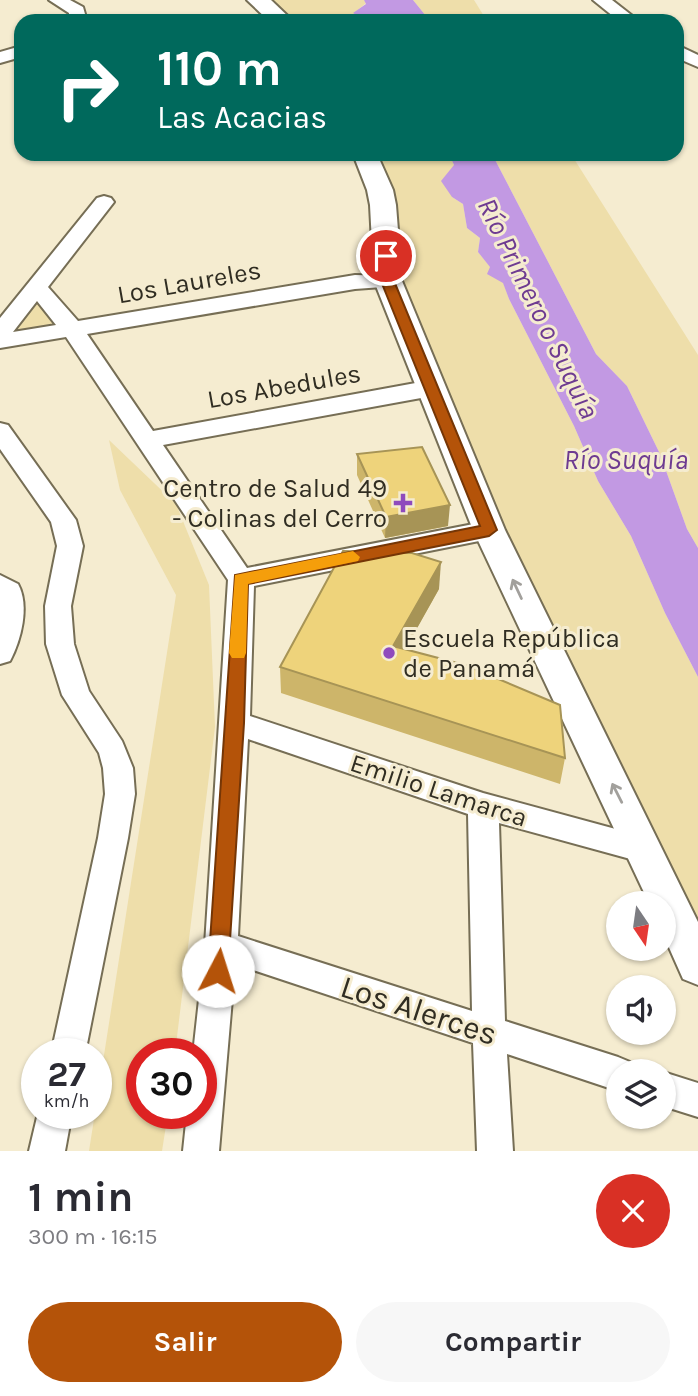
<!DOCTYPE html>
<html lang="es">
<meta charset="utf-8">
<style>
body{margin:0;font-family:Karla,sans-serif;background:#f7f7f7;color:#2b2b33;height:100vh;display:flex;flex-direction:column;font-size:26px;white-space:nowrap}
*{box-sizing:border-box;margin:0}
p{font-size:23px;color:#7c7c81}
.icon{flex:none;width:38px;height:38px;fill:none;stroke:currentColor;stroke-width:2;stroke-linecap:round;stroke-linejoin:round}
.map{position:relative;height:1151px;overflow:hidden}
.sheet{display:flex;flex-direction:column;background:#fff;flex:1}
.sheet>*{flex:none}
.banner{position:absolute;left:14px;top:14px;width:670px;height:147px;border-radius:21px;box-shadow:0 2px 5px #0004;background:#00695c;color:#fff;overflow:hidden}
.needle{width:46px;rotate:167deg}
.tools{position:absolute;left:606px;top:891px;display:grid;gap:14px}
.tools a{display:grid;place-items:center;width:70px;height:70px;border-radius:50%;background:#fff;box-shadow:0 2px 5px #0004;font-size:35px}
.speed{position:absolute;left:21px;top:1038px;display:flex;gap:14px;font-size:35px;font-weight:700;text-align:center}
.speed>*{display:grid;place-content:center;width:91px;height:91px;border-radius:50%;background:#fff;box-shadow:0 2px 5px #0004;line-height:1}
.speed small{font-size:18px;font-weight:400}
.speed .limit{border:10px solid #d22;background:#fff;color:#111}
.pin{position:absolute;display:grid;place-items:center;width:60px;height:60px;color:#fff;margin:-30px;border:4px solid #fff;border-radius:50%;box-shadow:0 2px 7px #0007}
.me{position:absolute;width:77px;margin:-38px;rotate:5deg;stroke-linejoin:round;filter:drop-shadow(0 0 5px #0008)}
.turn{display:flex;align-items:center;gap:24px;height:147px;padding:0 28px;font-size:32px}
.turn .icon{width:91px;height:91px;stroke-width:2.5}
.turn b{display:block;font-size:49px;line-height:60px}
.round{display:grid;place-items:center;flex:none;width:74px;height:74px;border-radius:37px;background:#f7f7f7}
.headline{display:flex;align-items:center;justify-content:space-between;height:119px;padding:0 28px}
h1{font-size:42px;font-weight:700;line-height:52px}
.button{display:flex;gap:14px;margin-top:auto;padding:14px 28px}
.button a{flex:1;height:80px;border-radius:42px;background:#b45309;color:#fff;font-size:28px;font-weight:700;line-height:80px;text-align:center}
.button a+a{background:#f7f7f7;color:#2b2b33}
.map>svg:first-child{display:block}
.green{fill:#eedeaa}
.water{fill:#c299e3}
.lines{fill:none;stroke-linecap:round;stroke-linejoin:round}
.minor-casing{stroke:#766e55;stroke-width:4}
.major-casing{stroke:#766e55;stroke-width:4}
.minor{fill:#fff;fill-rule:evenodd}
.major{fill:#fff;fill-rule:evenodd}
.wall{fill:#cdb56a}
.shaded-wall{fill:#a79456}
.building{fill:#eed37b;stroke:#a79456;stroke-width:2}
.oneway{stroke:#a2a09c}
.route{fill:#b45309;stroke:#753606;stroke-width:2}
.slow{fill:#f59e0b}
.poi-dot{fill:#8f4abd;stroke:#f5ecd0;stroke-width:2.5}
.labels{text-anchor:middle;stroke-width:6;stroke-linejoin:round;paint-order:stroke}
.street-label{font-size:26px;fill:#302d22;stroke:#f5ecd0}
.poi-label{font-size:26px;fill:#302d22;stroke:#f5ecd0;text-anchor:end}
.water-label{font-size:28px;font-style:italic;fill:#6e3b91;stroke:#f5ecd0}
.near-street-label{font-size:32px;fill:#302d22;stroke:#f5ecd0}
</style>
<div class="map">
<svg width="698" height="1151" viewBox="0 0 698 1151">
<rect width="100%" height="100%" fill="#f5ecd0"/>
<g class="green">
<polygon points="258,0 364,0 366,3 354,13 367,21 282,21"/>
<polygon points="413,0 474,0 487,21 430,21"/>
<polygon points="365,154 449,154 454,165 452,197 463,204 467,228 480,238 478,252 503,282 509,299 574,426 598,481 631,536 665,613 698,677 698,966 388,281"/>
<polygon points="492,154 571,154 698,355 698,548 687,529 660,454 627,386 596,354"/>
<polygon points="36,292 55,323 3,337"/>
<polygon points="109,440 176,504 209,585 215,727 175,1053 142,1054 142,1113 168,1113 162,1151 89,1151 176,595 120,490"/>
</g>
<g class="water">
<polygon points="364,0 413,0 430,21 367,21 353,13 366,4"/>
<polygon points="449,154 492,154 596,354 627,386 660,454 687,529 698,548 698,677 665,613 631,536 598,481 574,426 509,299 503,283 487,274 490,267 478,252 480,238 467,228 463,204 452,197 441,181 454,165"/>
</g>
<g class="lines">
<defs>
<g id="minor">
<polygon points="49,0 70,0 83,7 87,21 69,21 69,13"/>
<polygon points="593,0 612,0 639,21 619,21"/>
<polygon points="677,45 698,55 698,67 677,58"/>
<polygon points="21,46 21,57 0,63 0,52"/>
<path d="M 104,196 L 111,198 L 114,202 L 48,287 L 78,321 L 355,275 L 396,276 L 399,281 L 396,286 L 355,289 L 87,334 L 153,431 L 432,380 L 440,383 L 444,388 L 440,393 L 432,396 L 163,445 L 247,568 L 489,521 L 498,523 L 502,530 L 498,537 L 489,539 L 254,586 L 250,716 L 483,793 L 645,837 L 656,841 L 660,850 L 656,859 L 645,863 L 499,823 L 505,1021 L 618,1057 L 630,1062 L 634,1071 L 618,1071 L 618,1091 L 507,1054 L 513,1151 L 477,1151 L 473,1043 L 235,964 L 219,1151 L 183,1151 L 187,1113 L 201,1113 L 201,1054 L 193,1054 L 205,945 L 228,580 L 66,337 L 0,348 L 0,318 L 97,198 ZM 37,301 L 56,325 L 13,332 ZM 248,739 L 468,814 L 472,1011 L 238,936 Z"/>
<polygon points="0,423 8,425 76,520 83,546 71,606 74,644 89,691 122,741 133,768 135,794 128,838 85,1054 51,1054 98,838 105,794 103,768 99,753 62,695 46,644 45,606 57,546 51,522 0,449"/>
<path d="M 0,575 L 18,584 C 30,606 21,640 10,661 L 0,664 Z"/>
<polygon points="663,1072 698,1083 698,1117 663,1106"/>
<polygon points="38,1113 72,1113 65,1151 29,1151"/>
</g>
<g id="major">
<polygon points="247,0 271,0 293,21 269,21"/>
<polygon points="353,154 377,154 393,190 396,205 402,281 505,530 698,922 698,985 683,979 663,934 663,903 649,903 473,530 374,281 370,205 367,190"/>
</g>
</defs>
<use href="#minor" class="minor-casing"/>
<use href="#major" class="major-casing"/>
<use href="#minor" class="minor"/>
<use href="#major" class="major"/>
</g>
<g class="wall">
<polygon points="357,454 448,526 385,538 357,475"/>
<polygon points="439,589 405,649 565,758 560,784 281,693 280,667"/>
</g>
<g class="shaded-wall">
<polygon points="450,505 448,526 385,538 386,517"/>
<polygon points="441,562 439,589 392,673 393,646"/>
</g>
<g class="building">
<polygon points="422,447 450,505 386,517 357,454"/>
<polygon points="343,551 412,553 441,562 393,646 465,665 560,705 565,758 280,667"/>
</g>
<defs><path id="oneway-shaft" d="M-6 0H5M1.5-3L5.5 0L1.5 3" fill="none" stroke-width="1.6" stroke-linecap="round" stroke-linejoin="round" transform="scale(1.75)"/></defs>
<g class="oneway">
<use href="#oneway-shaft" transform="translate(517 589) rotate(-115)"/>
<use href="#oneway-shaft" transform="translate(617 793) rotate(-117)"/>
</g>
<polygon class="route" points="386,252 393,256 394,281 497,530 489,536 248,584 244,723 228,971 225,977 218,980 211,977 208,971 235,575 480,526 381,281 380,256"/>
<polygon class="slow" points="353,551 360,557 358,561 248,584 246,653 244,658 232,658 229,653 235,575"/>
<g class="poi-dot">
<path d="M399.5 492.5h7v7h7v7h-7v7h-7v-7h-7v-7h7z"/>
<circle cx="389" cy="653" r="7"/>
</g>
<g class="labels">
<g class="street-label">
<text transform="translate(189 282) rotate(-10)" y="9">Los Laureles</text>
<text transform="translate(284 386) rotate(-10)" y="9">Los Abedules</text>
<text transform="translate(439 790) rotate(18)" y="9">Emilio Lamarca</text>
</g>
<g class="poi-label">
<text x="387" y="497">Centro de Salud 49<tspan x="387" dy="30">- Colinas del Cerro</tspan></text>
<text x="403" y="647" text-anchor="start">Escuela República<tspan x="403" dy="30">de Panamá</tspan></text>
</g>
<g class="water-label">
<text transform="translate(539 308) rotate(64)" y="10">Río Primero o Suquía</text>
<text x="626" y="469">Río Suquía</text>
</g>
<g class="near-street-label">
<text transform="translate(419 1010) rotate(18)" y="11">Los Alerces</text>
</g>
</g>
</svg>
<div class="tools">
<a><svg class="needle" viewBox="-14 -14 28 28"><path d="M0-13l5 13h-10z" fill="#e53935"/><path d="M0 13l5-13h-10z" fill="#7c7c81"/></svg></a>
<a><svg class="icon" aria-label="sound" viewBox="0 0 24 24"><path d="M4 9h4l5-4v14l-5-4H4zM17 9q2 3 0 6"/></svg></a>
<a><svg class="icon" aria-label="layers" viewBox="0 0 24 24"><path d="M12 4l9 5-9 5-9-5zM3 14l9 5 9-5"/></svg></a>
</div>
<div class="speed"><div>27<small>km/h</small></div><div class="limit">30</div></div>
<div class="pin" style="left:386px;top:256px;background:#d93025"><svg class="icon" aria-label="arrive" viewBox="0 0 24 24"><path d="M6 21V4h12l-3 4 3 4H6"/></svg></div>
<svg class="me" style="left:218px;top:971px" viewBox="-20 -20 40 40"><circle r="19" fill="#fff"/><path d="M0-13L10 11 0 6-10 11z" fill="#b45309"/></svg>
<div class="banner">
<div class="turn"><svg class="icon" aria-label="right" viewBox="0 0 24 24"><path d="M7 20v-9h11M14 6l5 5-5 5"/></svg><div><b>110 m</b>Las Acacias</div></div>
</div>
</div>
<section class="sheet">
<div class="headline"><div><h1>1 min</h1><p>300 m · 16:15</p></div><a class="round" style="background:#d93025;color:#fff"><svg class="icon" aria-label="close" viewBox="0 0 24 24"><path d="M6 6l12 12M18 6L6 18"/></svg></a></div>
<div class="button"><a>Salir</a><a>Compartir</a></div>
</section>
